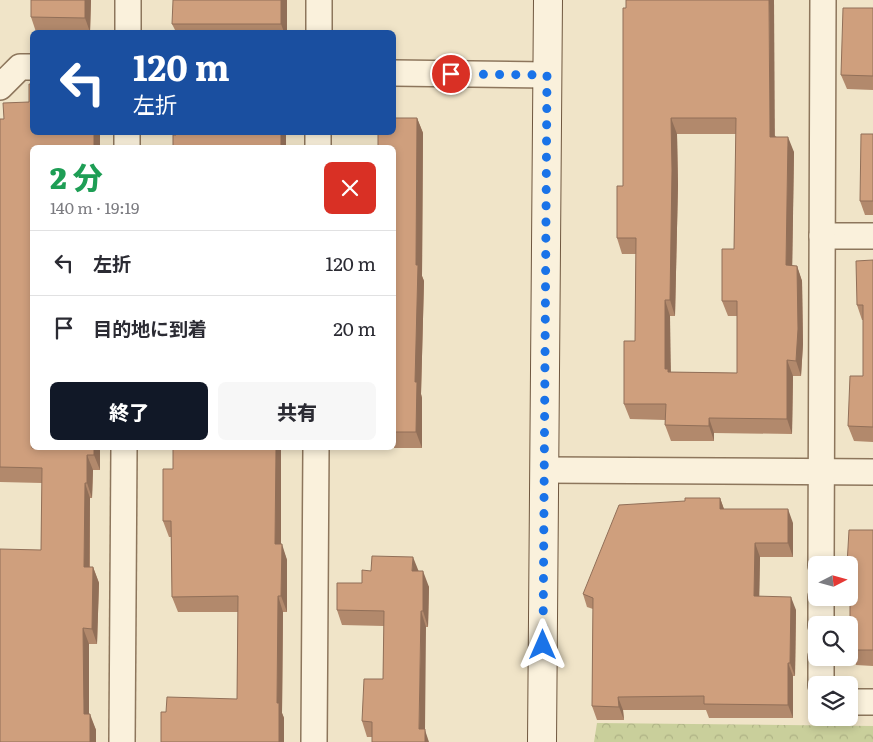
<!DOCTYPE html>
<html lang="ja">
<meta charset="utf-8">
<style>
body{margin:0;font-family:Literata,"Noto Sans JP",serif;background:#f7f7f7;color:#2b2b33;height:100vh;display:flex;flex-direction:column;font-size:19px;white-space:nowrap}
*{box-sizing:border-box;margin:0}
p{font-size:16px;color:#7c7c81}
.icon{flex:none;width:28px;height:28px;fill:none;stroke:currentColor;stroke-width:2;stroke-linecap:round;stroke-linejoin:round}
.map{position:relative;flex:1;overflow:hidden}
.sheet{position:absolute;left:30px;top:145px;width:366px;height:305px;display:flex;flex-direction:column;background:#fff;border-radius:8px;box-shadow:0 2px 8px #0003}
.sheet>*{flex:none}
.banner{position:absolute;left:30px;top:30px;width:366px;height:105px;border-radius:8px;box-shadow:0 2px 8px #0003;background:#1a4fa0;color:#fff;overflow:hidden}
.needle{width:32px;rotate:84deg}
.tools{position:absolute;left:808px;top:556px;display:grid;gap:10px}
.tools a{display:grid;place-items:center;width:50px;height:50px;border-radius:8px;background:#fff;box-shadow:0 2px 8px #0003;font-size:25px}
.pin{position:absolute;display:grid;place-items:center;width:42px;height:42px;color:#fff;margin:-21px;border:2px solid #fff;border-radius:50%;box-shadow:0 1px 5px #0007}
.me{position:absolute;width:55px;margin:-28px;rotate:0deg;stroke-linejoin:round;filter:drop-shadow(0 0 4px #0008)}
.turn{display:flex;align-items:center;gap:18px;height:105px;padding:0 20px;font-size:22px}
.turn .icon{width:65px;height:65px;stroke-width:2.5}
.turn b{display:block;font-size:35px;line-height:42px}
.round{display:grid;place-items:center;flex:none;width:52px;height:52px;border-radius:8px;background:#f7f7f7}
.headline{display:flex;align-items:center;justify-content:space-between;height:85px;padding:0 20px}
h1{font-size:30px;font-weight:800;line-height:38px;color:#1e9e55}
.primary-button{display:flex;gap:10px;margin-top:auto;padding:10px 20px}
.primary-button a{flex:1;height:58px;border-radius:8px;background:#111827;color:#fff;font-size:20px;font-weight:800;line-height:58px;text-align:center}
.primary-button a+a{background:#f7f7f7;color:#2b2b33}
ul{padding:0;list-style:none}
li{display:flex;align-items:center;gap:15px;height:65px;padding:0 20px;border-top:1px solid #e1e1e2}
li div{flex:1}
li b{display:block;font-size:19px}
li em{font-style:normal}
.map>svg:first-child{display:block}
.park{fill:url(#park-crowns)}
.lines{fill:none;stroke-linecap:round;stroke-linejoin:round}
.street-casing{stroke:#8d765c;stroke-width:28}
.secondary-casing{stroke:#6f573f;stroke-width:30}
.street{stroke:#faf1dc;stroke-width:25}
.secondary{stroke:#faf1dc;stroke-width:28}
.wall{fill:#b2896c;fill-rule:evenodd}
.shaded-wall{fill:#916f58}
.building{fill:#cf9f7d;stroke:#916f58;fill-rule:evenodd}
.route{stroke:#1a73e8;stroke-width:9;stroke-dasharray:0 16.2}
</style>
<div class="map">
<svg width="873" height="742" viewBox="0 0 873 742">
<defs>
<pattern id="park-crowns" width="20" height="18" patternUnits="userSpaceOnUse" patternTransform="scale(1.25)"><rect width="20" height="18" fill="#c9cf9b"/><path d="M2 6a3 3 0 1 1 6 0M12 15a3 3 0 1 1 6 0" fill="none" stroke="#aeb285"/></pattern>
</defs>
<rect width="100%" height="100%" fill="#f0e4c8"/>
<polygon class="park" points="597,723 873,726 873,742 594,742"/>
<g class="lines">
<defs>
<g id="street">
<polyline points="128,32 128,0"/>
<polyline points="319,32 319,0"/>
<polyline points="394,73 547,75"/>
<polyline points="0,87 20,67 32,67"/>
<polyline points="127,148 127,132"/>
<polyline points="318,148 318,132"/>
<polyline points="822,236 873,236"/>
<polyline points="545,470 873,472"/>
<polyline points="821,565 823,0"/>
<polyline points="821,598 821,625"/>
<polyline points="821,658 821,685"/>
<polyline points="849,702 873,702"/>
<polyline points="122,742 124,448"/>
<polyline points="314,742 316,448"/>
</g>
<polyline id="secondary" points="542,742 548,0"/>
</defs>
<use href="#street" class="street-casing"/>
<use href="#secondary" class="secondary-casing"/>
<use href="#street" class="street"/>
<use href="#secondary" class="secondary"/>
</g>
<g class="wall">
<polygon points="91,0 90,32 36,32 31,17"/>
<polygon points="287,0 287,32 176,32 172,24"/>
<path d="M 626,8 L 794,152 L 792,266 L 797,266 L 802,281 L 803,344 L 801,376 L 793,376 L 792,434 L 714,433 L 714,441 L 671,441 L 665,425 L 665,420 L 630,419 L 624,404 L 635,341 L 636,254 L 622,254 L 617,238 L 623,186 ZM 677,134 L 736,134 L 734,249 L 722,301 L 728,316 L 737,316 L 737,373 L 670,372 L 670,316 L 675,316 L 678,185 Z"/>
<polygon points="873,8 873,90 847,89 841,75"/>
<polygon points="29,102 32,448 100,448 100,470 93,470 92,498 90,498 90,567 93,567 99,583 97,644 89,644 89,714 96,730 96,742 41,550 42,483 0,482 0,119 4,119"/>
<polygon points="417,118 423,133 422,276 424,281 421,394 422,398 422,448 378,448 394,448 394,148"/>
<polygon points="873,134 873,215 865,215 860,201"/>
<polygon points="873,260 873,442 854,441 848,426 863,376 863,320 862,320 857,305"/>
<polygon points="173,448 281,448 281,544 287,560 287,612 283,612 282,713 284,718 284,742 161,742 166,712 237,699 238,612 178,612 172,597 171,537 169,537 163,521 173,469"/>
<polygon points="720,498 724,509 793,523 793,557 760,557 759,596 796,610 795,676 793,676 793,718 709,718 706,710 623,710 624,720 597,720 592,706 593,609 587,607 583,594 685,501"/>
<polygon points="873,530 873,666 856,665 850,650 850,592 849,587 849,565"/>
<polygon points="418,571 429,587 428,627 426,627 372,737 367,737 362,721 383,679 384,626 342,625 337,610 362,583"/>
</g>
<g class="shaded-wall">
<polygon points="85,0 91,0 90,32 85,18"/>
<polygon points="281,0 287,0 287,32 284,32 281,24"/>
<polygon points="769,0 774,0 775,152 770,137"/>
<polygon points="417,118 423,133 422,276 424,281 421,394 422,398 422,448 416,432 415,382"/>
<polygon points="671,118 677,134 678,185 675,316 670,300"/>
<rect x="94" y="132" width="6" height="16"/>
<rect x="281" y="132" width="5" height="16"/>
<polygon points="788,137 794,152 792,281 786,265"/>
<polygon points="797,266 802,281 803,344 801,376 796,361"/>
<polygon points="665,300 670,316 671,375 665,369"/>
<polygon points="787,360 793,376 792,434 787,419"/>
<polygon points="709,418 714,433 714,441 709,426"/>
<polygon points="94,448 100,448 100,470 94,455"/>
<polygon points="276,448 281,448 281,560 275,544"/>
<polygon points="87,455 93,470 92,498 87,483"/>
<polygon points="85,483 90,498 89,583 84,567"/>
<polygon points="720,498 725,512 720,509"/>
<polygon points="788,509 793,523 793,557 788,543"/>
<polygon points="755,543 760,557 759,610 754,596"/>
<polygon points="282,544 287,560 287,612 281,596"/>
<polygon points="413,557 419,572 412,571"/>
<polygon points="93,567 99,583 97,644 92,629"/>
<polygon points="423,571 429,587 428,627 423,611"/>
<polygon points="278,596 283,612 282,713 284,718 284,742 279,742 277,703"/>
<polygon points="791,597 796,610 795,676 790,663"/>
<polygon points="421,611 426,627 425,730 429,742 424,742 419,729"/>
<polygon points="83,628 89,644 89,730 84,714"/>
<polygon points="788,663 793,676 793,718 788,705"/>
<polygon points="618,697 623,710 624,720 619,707"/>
<polygon points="90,714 96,730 96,742 90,742"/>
</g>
<g class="building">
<polygon points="31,0 85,0 85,18 31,17"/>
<polygon points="173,0 281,0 281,24 172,24"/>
<path d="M 626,0 L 769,0 L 770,137 L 788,137 L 786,265 L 797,266 L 798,329 L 796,361 L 787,360 L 787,419 L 709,418 L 709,426 L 665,425 L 666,404 L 624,404 L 624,341 L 635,341 L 636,238 L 617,238 L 617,186 L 623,186 L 623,8 L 626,8 ZM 671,118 L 736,118 L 734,249 L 722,249 L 722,301 L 737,301 L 737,373 L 668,372 L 668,369 L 665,369 L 665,300 L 670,300 L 672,170 Z"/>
<polygon points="843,8 873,8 873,76 841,75"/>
<polygon points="29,84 32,84 32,132 94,132 94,148 32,148 32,448 94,448 94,455 87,455 87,483 85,483 84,567 93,567 92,629 83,628 84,714 90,714 90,742 0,742 0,549 41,550 42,468 0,467 0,119 4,119 3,103 29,102"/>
<polygon points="394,118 417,118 416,265 418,265 415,382 417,382 416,432 394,432 394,148 378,148 378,132 394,132"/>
<polygon points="176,132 281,132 281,148 173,148 173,135 176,135"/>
<polygon points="861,134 873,134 873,201 860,201"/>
<polygon points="873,260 873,427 848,426 850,376 863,376 863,305 857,305 856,261"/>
<polygon points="173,448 276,448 275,544 282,544 281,596 278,596 277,703 279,703 279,742 161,742 161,712 166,712 167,697 237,699 238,596 172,597 171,521 163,521 163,469 173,469"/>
<polygon points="685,498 720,498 720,509 788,509 788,543 755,543 754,596 791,597 790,663 788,663 788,705 704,704 704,696 618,697 619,707 592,706 593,598 583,594 619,505 685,501"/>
<polygon points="849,530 873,530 873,650 850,650 850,580 849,580 849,565 847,565"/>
<polygon points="372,556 413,557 412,571 423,571 423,611 421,611 419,729 425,729 425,742 372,742 372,722 362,721 364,679 383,679 384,611 337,610 337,583 362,583 362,570 371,571"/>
</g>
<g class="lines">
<polyline class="route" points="451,74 547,75 543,645"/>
</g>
</svg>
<div class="tools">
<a><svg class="needle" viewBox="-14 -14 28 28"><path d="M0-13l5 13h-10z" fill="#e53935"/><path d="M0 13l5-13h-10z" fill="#7c7c81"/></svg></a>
<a><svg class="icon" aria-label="search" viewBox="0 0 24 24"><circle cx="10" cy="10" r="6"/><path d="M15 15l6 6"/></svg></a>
<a><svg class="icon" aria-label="layers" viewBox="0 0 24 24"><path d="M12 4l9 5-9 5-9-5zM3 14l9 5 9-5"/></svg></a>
</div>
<div class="pin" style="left:451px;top:74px;background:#d93025"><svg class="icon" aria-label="arrive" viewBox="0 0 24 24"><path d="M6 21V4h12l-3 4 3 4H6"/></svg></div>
<svg class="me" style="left:543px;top:645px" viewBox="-20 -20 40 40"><path d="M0-17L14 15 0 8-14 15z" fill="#1a73e8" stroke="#fff" stroke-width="4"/></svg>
<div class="banner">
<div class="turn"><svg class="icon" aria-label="left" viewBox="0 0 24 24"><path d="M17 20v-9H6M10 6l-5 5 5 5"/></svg><div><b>120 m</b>左折</div></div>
</div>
<section class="sheet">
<div class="headline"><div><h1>2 分</h1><p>140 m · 19:19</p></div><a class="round" style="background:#d93025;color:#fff"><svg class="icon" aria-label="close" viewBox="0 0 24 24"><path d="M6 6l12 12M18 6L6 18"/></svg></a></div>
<ul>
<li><svg class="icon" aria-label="left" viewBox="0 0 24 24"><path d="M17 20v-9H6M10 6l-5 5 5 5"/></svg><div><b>左折</b></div><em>120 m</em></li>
<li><svg class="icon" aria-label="arrive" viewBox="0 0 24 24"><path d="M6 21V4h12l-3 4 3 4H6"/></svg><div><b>目的地に到着</b></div><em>20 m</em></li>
</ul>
<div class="primary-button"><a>終了</a><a>共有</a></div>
</section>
</div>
